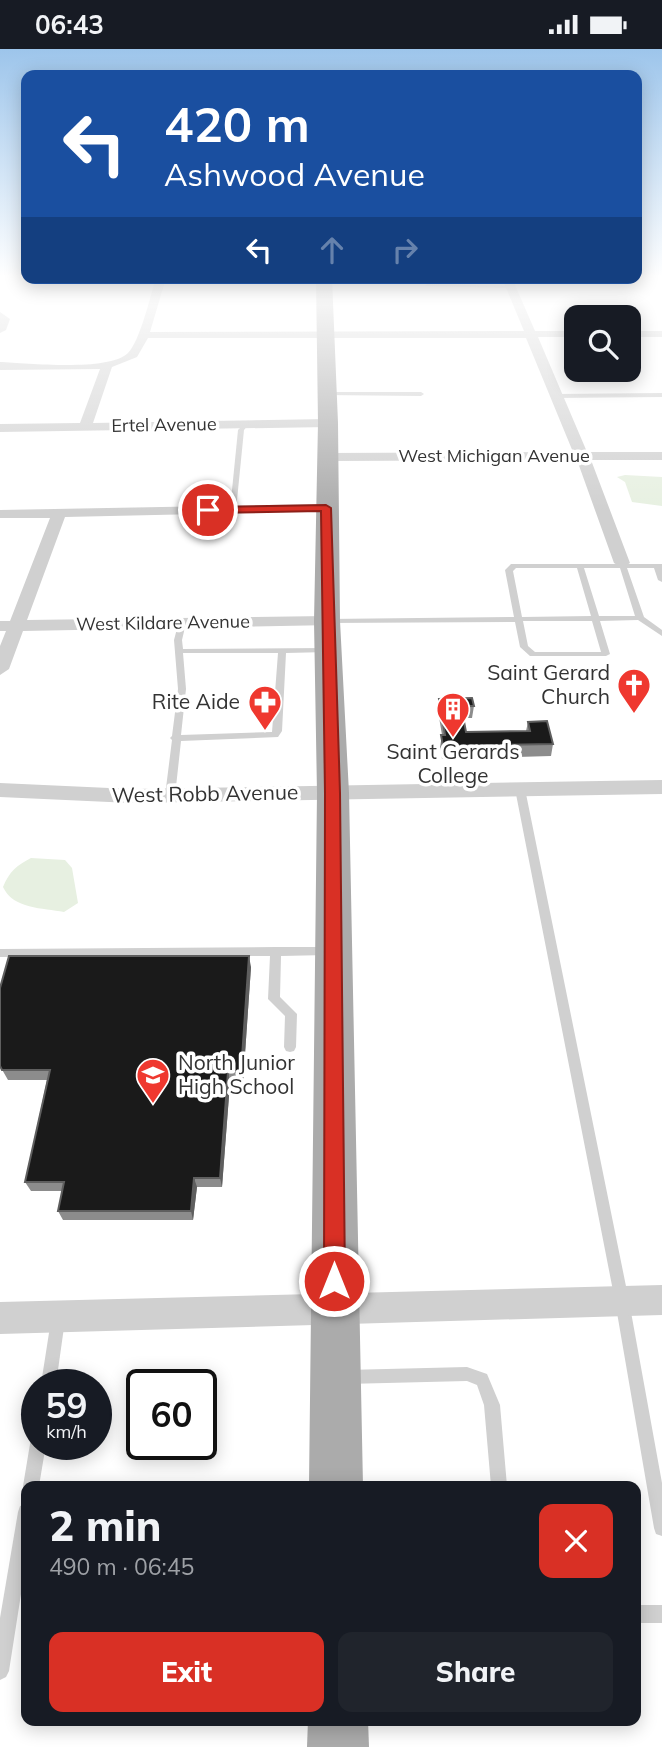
<!DOCTYPE html>
<meta charset="utf-8">
<style>
body{margin:0;font-family:Mulish,sans-serif;background:#20242c;color:#f1f3f6;height:100vh;display:flex;flex-direction:column;font-size:26px;white-space:nowrap}
*{box-sizing:border-box;margin:0}
p{font-size:23px;color:#9ea1a6}
.icon{flex:none;width:38px;height:38px;fill:none;stroke:currentColor;stroke-width:2;stroke-linecap:round;stroke-linejoin:round}
.map{position:relative;flex:1;overflow:hidden}
.side{position:absolute;left:21px;top:1432px;width:620px;height:245px;display:flex;flex-direction:column;background:#171b24;border-radius:14px;box-shadow:0 4px 18px #0003}
.side>*{flex:none}
.banner{position:absolute;left:21px;top:21px;width:621px;height:214px;border-radius:14px;box-shadow:0 4px 18px #0003;background:#1a4fa0;color:#fff;overflow:hidden}
.controls{position:absolute;left:564px;top:256px;display:grid;gap:14px}
.controls a{display:grid;place-items:center;width:77px;height:77px;border-radius:14px;background:#171b24;box-shadow:0 4px 18px #0003;font-size:35px}
.speed{position:absolute;left:21px;top:1320px;display:flex;gap:14px;font-size:35px;font-weight:700;text-align:center}
.speed>*{display:grid;place-content:center;width:91px;height:91px;border-radius:50%;background:#171b24;box-shadow:0 4px 18px #0003;line-height:1}
.speed small{font-size:18px;font-weight:400}
.speed .limit{border:4px solid #111;border-radius:10px;background:#fff;color:#111}
.pin{position:absolute;display:grid;place-items:center;width:60px;height:60px;color:#fff;margin:-30px;border:4px solid #fff;border-radius:50%;box-shadow:0 2px 7px #0007}
.me{position:absolute;width:77px;margin:-38px;rotate:0deg;stroke-linejoin:round;filter:drop-shadow(0 0 5px #0008)}
.turn{display:flex;align-items:center;gap:24px;height:147px;padding:0 28px;font-size:32px}
.turn .icon{width:91px;height:91px;stroke-width:2.5}
.turn b{display:block;font-size:49px;line-height:60px}
.lanes{display:flex;align-items:center;height:66px;padding:0 28px;background:#0003;justify-content:center;gap:35px;direction:ltr}
.lanes .off{opacity:.35}
.round{display:grid;place-items:center;flex:none;width:74px;height:74px;border-radius:14px;background:#20242c}
.summary{display:flex;align-items:center;justify-content:space-between;height:119px;padding:0 28px}
h1{font-size:42px;font-weight:800;line-height:52px}
.cta{display:flex;gap:14px;margin-top:auto;padding:14px 28px}
.cta a{flex:1;height:80px;border-radius:14px;background:#d93025;color:#fff;font-size:28px;font-weight:800;line-height:80px;text-align:center}
.cta a+a{background:#20242c;color:#f1f3f6}
.status{display:flex;justify-content:space-between;align-items:center;height:49px;padding:0 35px;background:#171b24;direction:ltr}
.status svg{height:19px;fill:currentColor}
.map>svg:first-child{display:block}
.green{fill:#e7f0e1}
.lines{fill:none;stroke-linecap:round;stroke-linejoin:round}
.service{fill:#d0d0d0;fill-rule:evenodd}
.minor{fill:#d0d0d0;fill-rule:evenodd}
.primary{fill:#ababab;fill-rule:evenodd}
.wall{fill:#8c8c8c}
.shaded-wall{fill:#5f5f5f}
.building{fill:#1a1a1a;stroke:#5f5f5f;stroke-width:2}
.route{fill:#d93025;stroke:#8d1f18;stroke-width:2}
.labels{text-anchor:middle;stroke-width:7;stroke-linejoin:round;paint-order:stroke}
.far-street-label{font-size:18px;fill:#333;stroke:#fff}
.poi-label{font-size:21px;fill:#333;stroke:#fff;text-anchor:end}
.street-label{font-size:21px;fill:#333;stroke:#fff}
</style>
<div class="status"><b>06:43</b><svg viewBox="0 0 49 12"><path d="M0 12V9h3v3zM5 12V6h3v6zM10 12V3h3v9zM15 12V0h3v12zM26 1h20v11H26zM47 4h2v5h-2z"/></svg></div>
<div class="map">
<svg width="662" height="1698" viewBox="0 0 662 1698">
<rect width="100%" height="100%" fill="#fff"/>
<g class="green">
<polygon points="625,426 662,428 662,457 632,453 625,433 617,428"/>
<path d="M 31,809 L 65,811 L 72,819 L 78,854 L 64,863 C 43,859 13,860 3,838 C 9,823 17,816 31,809 Z"/>
</g>
<g class="lines">
<g class="service">
<polygon points="369,229 373,229 373,233 324,234 322,233 369,231"/>
<polygon points="427,235 511,237 513,238 511,239 425,237"/>
<polygon points="327,343 421,343 424,345 421,347 325,346 324,345"/>
<polygon points="662,344 662,348 555,349 552,347 555,345"/>
<polygon points="246,373 249,375 244,381 236,461 233,463 230,461 238,381"/>
<path d="M 619,512 L 625,512 L 626,515 L 662,515 L 662,533 L 658,531 L 654,519 L 627,519 L 644,568 L 662,581 L 662,587 L 638,571 L 600,572 L 610,605 L 606,607 L 530,607 L 520,598 L 515,573 L 327,574 L 323,572 L 327,570 L 514,568 L 505,521 L 511,515 L 619,515 ZM 516,519 L 577,519 L 591,567 L 522,568 L 513,522 ZM 584,519 L 620,519 L 635,567 L 599,567 ZM 523,572 L 592,572 L 601,603 L 535,603 L 528,597 Z"/>
<path d="M 179,572 L 182,572 L 186,574 L 182,591 L 183,600 L 328,599 L 332,601 L 328,603 L 286,604 L 282,682 L 278,688 L 181,692 L 175,747 L 170,750 L 165,747 L 172,691 L 170,689 L 172,687 L 178,640 L 174,591 ZM 183,604 L 278,604 L 272,683 L 181,686 L 186,640 Z"/>
<polygon points="520,737 525,740 629,1252 662,1434 662,1487 656,1485 654,1479 615,1252 515,740"/>
<polygon points="276,898 327,898 331,899 332,902 331,905 327,906 281,907 280,948 297,965 296,998 294,1002 290,1003 286,1002 284,998 285,967 268,950 270,907 0,908 0,900"/>
<polygon points="58,1264 63,1266 65,1271 56,1335 41,1335 51,1271 53,1266"/>
<polygon points="467,1318 487,1325 500,1356 507,1437 491,1437 484,1356 477,1336 467,1332 346,1335 341,1333 339,1328 341,1323 346,1321"/>
<polygon points="37,1388 37,1395 46,1395 39,1437 26,1437 26,1443 23,1437 30,1395 32,1389"/>
<polygon points="26,1455 26,1513 9,1622 6,1628 0,1631 0,1569 18,1463 20,1457"/>
<rect x="635" y="1556" width="27" height="18"/>
</g>
<g class="minor">
<path d="M 156,229 L 166,229 L 150,283 L 524,282 L 502,229 L 512,229 L 535,282 L 576,282 L 576,288 L 538,288 L 587,403 L 662,403 L 662,411 L 591,411 L 630,514 L 622,519 L 614,514 L 577,411 L 327,412 L 320,408 L 327,404 L 573,403 L 526,289 L 148,289 L 137,308 L 112,318 L 93,374 L 328,370 L 335,374 L 328,378 L 0,383 L 0,375 L 80,374 L 100,320 L 0,321 L 0,313 C 28,314 108,323 128,304 C 140,292 150,248 156,229 Z"/>
<polygon points="0,263 10,270 6,281 0,284"/>
<rect x="628" y="282" width="34" height="6"/>
<polygon points="326,455 331,456 331,462 65,468 27,571 327,567 333,568 336,572 333,576 23,582 9,620 0,626 0,597 6,582 0,582 0,572 10,572 50,469 0,469 0,461"/>
<polygon points="662,731 662,745 131,754 0,748 0,734 131,740"/>
<polygon points="662,1236 662,1266 0,1285 0,1253"/>
</g>
<g class="primary">
<polygon points="316,229 332,229 338,374 340,572 349,744 363,1437 309,1437 317,744 314,572 318,374"/>
<polygon points="308,1671 368,1671 369,1698 307,1698"/>
</g>
</g>
<g class="wall">
<polygon points="439,650 474,657 472,669 464,669 466,683 526,682 528,673 553,695 551,707 442,710 440,698 442,686 438,662"/>
<polygon points="251,918 243,1034 230,1034 222,1138 197,1138 193,1171 63,1171 58,1162 62,1142 31,1142 25,1133 47,1031 8,1031 0,1017"/>
</g>
<g class="shaded-wall">
<polygon points="249,907 251,918 243,1034 241,1023"/>
<polygon points="228,1023 230,1034 222,1138 220,1129"/>
<polygon points="194,1129 197,1138 193,1171 191,1162"/>
</g>
<g class="building">
<polygon points="472,649 474,657 461,657 466,683 530,682 528,673 547,672 553,695 443,697 441,686 445,686 439,650"/>
<polygon points="9,907 249,907 241,1023 228,1023 220,1129 194,1129 191,1162 58,1162 64,1133 25,1133 50,1021 2,1021 0,1017 0,939"/>
</g>
<linearGradient id="sky" x2="0" y2="1"><stop stop-color="#9dc5eb"/><stop offset="0.49" stop-color="#fff"/><stop offset="1" stop-color="#fff" stop-opacity="0"/></linearGradient>
<rect width="662" height="464" fill="url(#sky)"/>
<polygon class="route" points="326,456 331,459 340,744 345,1232 342,1239 334,1242 327,1239 324,1232 325,744 321,462 208,464 203,461 208,458"/>
<defs>
<symbol id="church-pin" viewBox="-11 -11 22 30"><path d="M0 17L-7.5 6A9.5 9.5 0 1 1 7.5 6Z" fill="#ef382f" stroke="#fff"/><path d="M-1.2-6h2.4v3.5h3.3v2.4h-3.3V6h-2.4V-.1h-3.3v-2.4h3.3Z" fill="#fff"/></symbol>
<symbol id="pharmacy-pin" viewBox="-11 -11 22 30"><path d="M0 17L-7.5 6A9.5 9.5 0 1 1 7.5 6Z" fill="#ef382f" stroke="#fff"/><path d="M-2-6h4v4h4v4h-4v4h-4v-4h-4v-4h4Z" fill="#fff"/></symbol>
<symbol id="building-pin" viewBox="-11 -11 22 30"><path d="M0 17L-7.5 6A9.5 9.5 0 1 1 7.5 6Z" fill="#ef382f" stroke="#fff"/><path d="M-4-6H4V6H1V3H-1V6H-4ZM-2.5-4.3h1.7v1.8h-1.7ZM.8-4.3h1.7v1.8H.8ZM-2.5-1h1.7V.8h-1.7ZM.8-1h1.7V.8H.8Z" fill="#fff"/></symbol>
<symbol id="school-pin" viewBox="-11 -11 22 30"><path d="M0 17L-7.5 6A9.5 9.5 0 1 1 7.5 6Z" fill="#ef382f" stroke="#fff"/><path d="M0-5L7-2L0 1L-7-2ZM-4 1L0 2.5L4 1V4Q0 6-4 4Z" fill="#fff"/></symbol>
</defs>
<g fill-rule="evenodd">
<use href="#church-pin" x="615" y="617" width="38" height="52"/>
<use href="#pharmacy-pin" x="246" y="634" width="38" height="52"/>
<use href="#building-pin" x="434" y="641" width="38" height="52"/>
<use href="#school-pin" x="134" y="1007" width="38" height="52"/>
</g>
<g class="labels">
<g class="far-street-label">
<text transform="translate(164 376) rotate(-1)" y="6">Ertel Avenue</text>
<text x="494" y="413">West Michigan Avenue</text>
<text transform="translate(163 574) rotate(-1)" y="6">West Kildare Avenue</text>
</g>
<g class="poi-label">
<text x="610" y="631">Saint Gerard<tspan x="610" dy="24">Church</tspan></text>
<text x="240" y="660">Rite Aide</text>
<text x="453" y="710" text-anchor="middle">Saint Gerards<tspan x="453" dy="24">College</tspan></text>
<text x="178" y="1021" text-anchor="start">North Junior<tspan x="178" dy="24">High School</tspan></text>
</g>
<g class="street-label">
<text transform="translate(205 745) rotate(-1)" y="7">West Robb Avenue</text>
</g>
</g>
</svg>
<div class="controls">
<a><svg class="icon" aria-label="search" viewBox="0 0 24 24"><circle cx="10" cy="10" r="6"/><path d="M15 15l6 6"/></svg></a>
</div>
<div class="speed"><div>59<small>km/h</small></div><div class="limit">60</div></div>
<div class="pin" style="left:208px;top:461px;background:#d93025"><svg class="icon" aria-label="arrive" viewBox="0 0 24 24"><path d="M6 21V4h12l-3 4 3 4H6"/></svg></div>
<svg class="me" style="left:334px;top:1232px" viewBox="-20 -20 40 40"><circle r="17" fill="#d93025" stroke="#fff" stroke-width="3"/><path d="M0-11L8 9 0 5-8 9z" fill="#fff"/></svg>
<div class="banner">
<div class="turn"><svg class="icon" aria-label="left" viewBox="0 0 24 24"><path d="M17 20v-9H6M10 6l-5 5 5 5"/></svg><div><b>420 m</b>Ashwood Avenue</div></div>
<div class="lanes"><svg class="icon" aria-label="left" viewBox="0 0 24 24"><path d="M17 20v-9H6M10 6l-5 5 5 5"/></svg><svg class="icon off" aria-label="ahead" viewBox="0 0 24 24"><path d="M12 20V5M6 11l6-6 6 6"/></svg><svg class="icon off" aria-label="right" viewBox="0 0 24 24"><path d="M7 20v-9h11M14 6l5 5-5 5"/></svg></div>
</div>
<section class="side">
<div class="summary"><div><h1>2 min</h1><p>490 m · 06:45</p></div><a class="round" style="background:#d93025;color:#fff"><svg class="icon" aria-label="close" viewBox="0 0 24 24"><path d="M6 6l12 12M18 6L6 18"/></svg></a></div>
<div class="cta"><a>Exit</a><a>Share</a></div>
</section>
</div>
